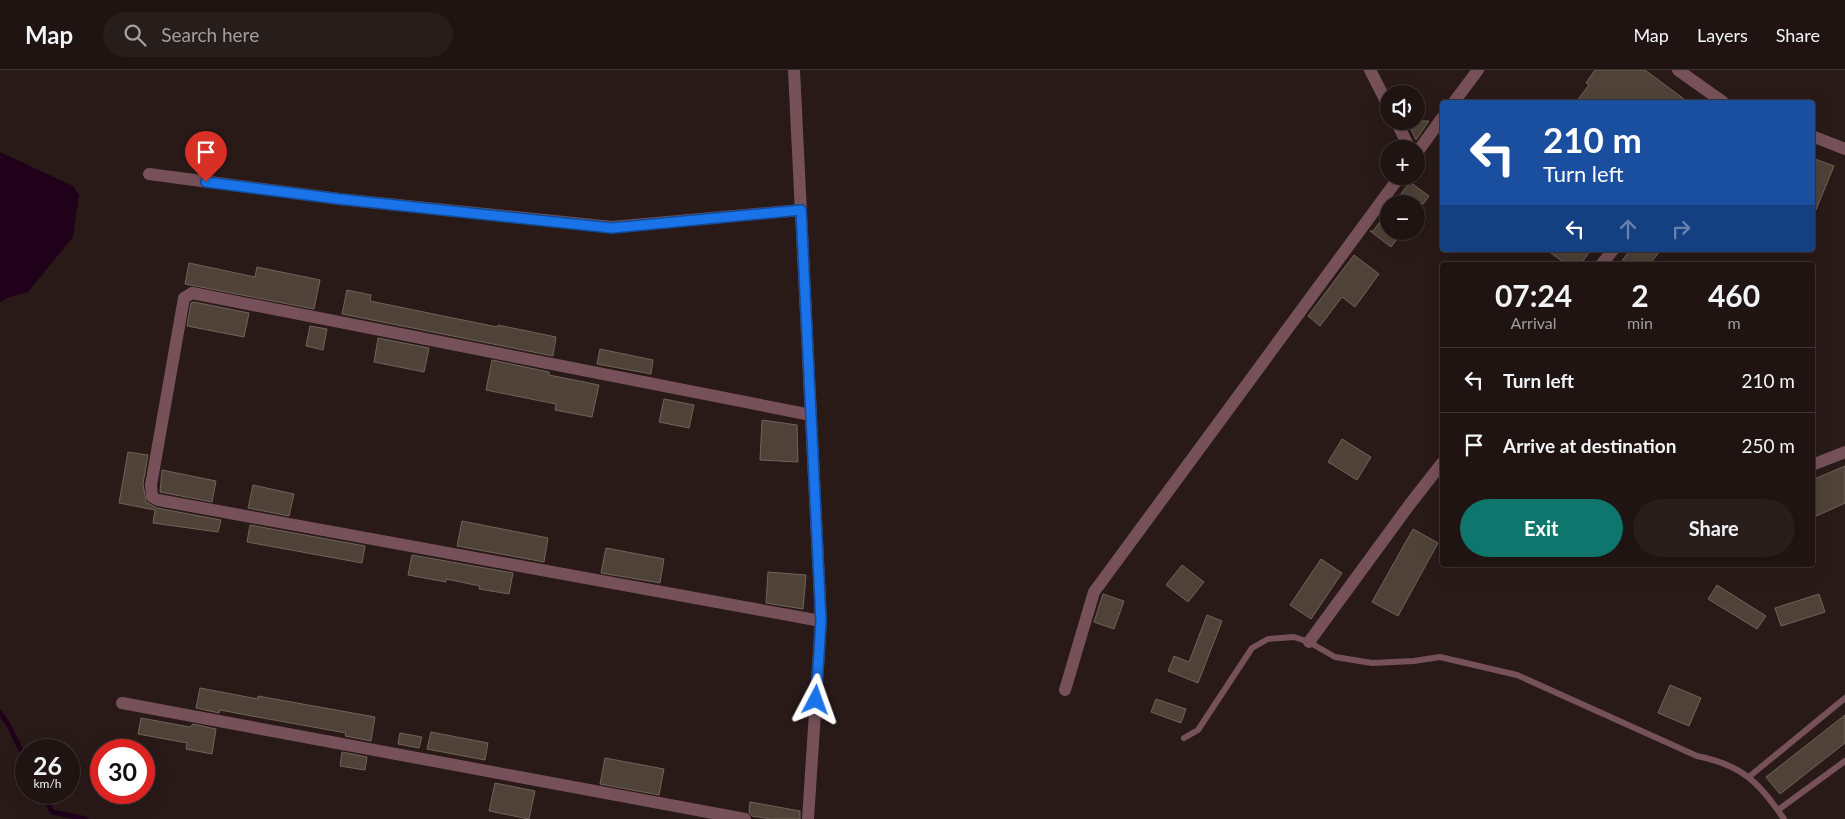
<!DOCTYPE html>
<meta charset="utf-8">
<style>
body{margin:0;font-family:Lato,sans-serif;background:#271d1b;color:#f1f3f6;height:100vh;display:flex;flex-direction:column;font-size:19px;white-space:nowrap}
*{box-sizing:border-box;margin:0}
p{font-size:16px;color:#a19e9f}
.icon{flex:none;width:28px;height:28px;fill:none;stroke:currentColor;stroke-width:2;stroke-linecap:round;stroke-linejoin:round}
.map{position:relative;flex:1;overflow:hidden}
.sheet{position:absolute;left:1440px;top:192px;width:375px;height:305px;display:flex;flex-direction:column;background:#1f1412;border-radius:5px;box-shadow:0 5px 20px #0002,0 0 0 1px #3c3332}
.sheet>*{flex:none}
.guide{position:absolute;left:1440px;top:30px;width:375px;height:152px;border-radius:5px;box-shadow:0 5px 20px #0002,0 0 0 1px #3c3332;background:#1a4fa0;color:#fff;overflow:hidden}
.buttons{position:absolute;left:1380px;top:15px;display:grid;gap:10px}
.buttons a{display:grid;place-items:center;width:45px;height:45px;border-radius:50%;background:#1f1412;box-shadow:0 5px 20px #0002,0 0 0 1px #3c3332;font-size:25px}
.speed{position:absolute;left:15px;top:669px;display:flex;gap:10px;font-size:25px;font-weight:700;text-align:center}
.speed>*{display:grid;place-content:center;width:65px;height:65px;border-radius:50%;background:#1f1412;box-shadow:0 5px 20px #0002,0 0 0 1px #3c3332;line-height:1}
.speed small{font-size:12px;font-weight:400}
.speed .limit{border:8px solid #d22;background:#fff;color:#111}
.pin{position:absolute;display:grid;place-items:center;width:42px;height:42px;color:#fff;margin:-51px -21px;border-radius:50% 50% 50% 0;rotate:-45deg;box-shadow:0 0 5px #0007}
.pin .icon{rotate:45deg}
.me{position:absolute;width:55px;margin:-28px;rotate:4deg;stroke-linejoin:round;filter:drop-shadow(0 0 4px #0008)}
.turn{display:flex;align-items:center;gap:18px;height:105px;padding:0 20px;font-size:22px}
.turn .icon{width:65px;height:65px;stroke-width:2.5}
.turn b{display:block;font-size:35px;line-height:42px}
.lanes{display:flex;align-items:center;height:48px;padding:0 20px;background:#0003;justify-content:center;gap:25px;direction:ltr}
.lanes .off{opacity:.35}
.eta{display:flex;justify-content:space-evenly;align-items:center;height:85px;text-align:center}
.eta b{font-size:30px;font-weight:700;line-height:35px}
.cta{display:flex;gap:10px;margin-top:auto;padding:10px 20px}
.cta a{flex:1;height:58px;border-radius:30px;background:#0f766e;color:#fff;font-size:20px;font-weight:700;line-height:58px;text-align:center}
.cta a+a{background:#271d1b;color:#f1f3f6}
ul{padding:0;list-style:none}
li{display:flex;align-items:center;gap:15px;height:65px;padding:0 20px;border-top:1px solid #3c3332}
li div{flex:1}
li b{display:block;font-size:19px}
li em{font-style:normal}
header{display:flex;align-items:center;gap:30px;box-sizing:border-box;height:70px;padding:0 25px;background:#1f1412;border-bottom:1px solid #3c3332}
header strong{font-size:24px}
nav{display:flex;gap:28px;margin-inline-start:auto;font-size:18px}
.search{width:350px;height:45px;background:#271d1b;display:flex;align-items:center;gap:12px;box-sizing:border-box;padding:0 18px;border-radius:28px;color:#a19e9f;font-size:19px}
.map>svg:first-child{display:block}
.water{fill:#1f011a}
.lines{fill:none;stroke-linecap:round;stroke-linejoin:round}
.stream{stroke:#1f011a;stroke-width:5}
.building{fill:#4f4238;stroke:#716358}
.lane{stroke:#77515a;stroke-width:6}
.street{stroke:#77515a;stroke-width:12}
.route-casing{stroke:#114b97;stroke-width:12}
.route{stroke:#1a73e8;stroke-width:9}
</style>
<header>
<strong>Map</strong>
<div class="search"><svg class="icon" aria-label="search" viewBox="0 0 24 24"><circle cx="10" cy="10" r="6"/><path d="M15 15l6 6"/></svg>Search here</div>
<nav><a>Map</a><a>Layers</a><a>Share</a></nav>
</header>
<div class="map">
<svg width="1845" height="749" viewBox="0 0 1845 749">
<rect width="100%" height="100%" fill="#291a18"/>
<polygon class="water" points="0,82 73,116 79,125 73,167 28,222 7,228 0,232"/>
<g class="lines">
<g class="stream">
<polyline points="0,643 8,654 26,690"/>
<polyline points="42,722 52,742 86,749"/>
</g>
</g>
<g class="building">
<polygon points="1595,0 1645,0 1688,32 1576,32 1589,15 1586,13"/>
<polygon points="1407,51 1429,51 1416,70"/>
<polygon points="1812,88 1834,96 1813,147 1812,147"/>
<polygon points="1410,112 1429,126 1423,134 1393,134"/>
<polygon points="1389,140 1389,161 1403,161 1391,177 1370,161 1373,161"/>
<polygon points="1547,180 1591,180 1580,195 1567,195"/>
<polygon points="1630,180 1661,180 1649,195 1619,195"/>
<polygon points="1354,185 1379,204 1355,237 1342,227 1320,256 1308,246"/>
<polygon points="189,193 255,207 257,197 320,210 314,239 185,214"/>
<polygon points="347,220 371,225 370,231 497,257 498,255 556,267 553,286 342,244"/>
<polygon points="194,232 249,243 244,267 187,256 191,233"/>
<polygon points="310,256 327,259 323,280 306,276"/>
<polygon points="378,268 429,278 424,302 374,292"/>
<polygon points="600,279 653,290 651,304 597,294"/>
<polygon points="492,290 549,302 549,305 599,315 592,347 555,340 556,334 486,320"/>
<polygon points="664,329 694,335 689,358 659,352"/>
<polygon points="762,350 797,355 798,392 760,390"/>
<polygon points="1342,369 1371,387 1357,410 1328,392"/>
<polygon points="128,382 148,385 143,414 146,432 157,438 221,450 218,462 153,453 155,440 119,433"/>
<polygon points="1845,396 1845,433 1812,448 1812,410"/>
<polygon points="162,400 216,411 212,432 160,422"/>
<polygon points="253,415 294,424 289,446 248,438"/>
<polygon points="462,451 548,468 544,492 457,476"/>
<polygon points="250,455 365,476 362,493 247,472"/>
<polygon points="1413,459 1438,473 1398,546 1372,532"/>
<polygon points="606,478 664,489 660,513 601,503"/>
<polygon points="412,485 513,503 509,524 479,519 480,516 446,509 446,512 408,505"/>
<polygon points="1321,489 1342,503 1311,549 1290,535"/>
<polygon points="1182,495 1204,512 1188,532 1166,515"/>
<polygon points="768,502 806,505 803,539 766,533"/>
<polygon points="1717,515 1766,546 1757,559 1708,529"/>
<polygon points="1103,524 1124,531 1114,559 1094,552"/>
<polygon points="1819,524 1825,542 1781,556 1775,538"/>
<polygon points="1207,545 1222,551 1198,613 1168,601 1174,586 1189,592"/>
<polygon points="1670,615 1701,628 1689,656 1658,643"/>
<polygon points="200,618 258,629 258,626 375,647 371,671 345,666 346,663 252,646 220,640 219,643 196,638"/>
<polygon points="1156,629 1186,639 1181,653 1151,642"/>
<polygon points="1845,645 1845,673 1780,724 1766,707"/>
<polygon points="141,648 190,657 193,654 216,659 212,684 186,679 187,673 138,664"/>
<polygon points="431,662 488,673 485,690 427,679"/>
<polygon points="400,663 422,667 419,678 398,674"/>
<polygon points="342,682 367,687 365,700 340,696"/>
<polygon points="605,688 664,699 659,725 600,714"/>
<polygon points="495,713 535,721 529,749 489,741"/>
<polygon points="750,732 800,741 800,749 771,749 752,746 749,742"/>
</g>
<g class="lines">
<g class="lane">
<path d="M 1184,668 L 1198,660 L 1252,578 L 1268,569 L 1294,567 L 1309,572 L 1335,587 L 1372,593 L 1414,591 L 1440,587 L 1517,605 L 1697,686 C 1742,695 1759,712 1784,749"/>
<polyline points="1750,706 1845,628"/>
<polyline points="1778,740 1845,691"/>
</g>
<g class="street">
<polyline points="794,0 821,551 808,749"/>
<polyline points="1370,0 1389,37"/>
<polyline points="1678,0 1723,32"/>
<polyline points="1454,32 1478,0"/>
<polyline points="1396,51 1410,79"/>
<polyline points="1812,66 1845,79"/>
<polyline points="1416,84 1442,48"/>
<polyline points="149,104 339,129 612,157 801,140"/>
<polyline points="1601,195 1613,180"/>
<polyline points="811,345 192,223 184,228 151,415 152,427 158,430 821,551"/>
<polyline points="1812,395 1845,382"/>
<polyline points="1309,572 1410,434 1442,393"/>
<polyline points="1065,620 1094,522 1400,106"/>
<polyline points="122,633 745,749"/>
</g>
</g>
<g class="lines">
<defs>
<polyline id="route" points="206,112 339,129 612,158 801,140 821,551 816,630"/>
</defs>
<use href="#route" class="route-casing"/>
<use href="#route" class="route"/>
</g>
</svg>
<div class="buttons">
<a><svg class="icon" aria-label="sound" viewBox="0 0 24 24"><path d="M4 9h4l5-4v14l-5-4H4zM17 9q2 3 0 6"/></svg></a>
<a>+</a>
<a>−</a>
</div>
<div class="speed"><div>26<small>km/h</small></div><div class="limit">30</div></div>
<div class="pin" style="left:206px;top:112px;background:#d93025"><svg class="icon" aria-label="arrive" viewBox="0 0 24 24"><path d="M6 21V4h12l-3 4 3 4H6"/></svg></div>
<svg class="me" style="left:816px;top:630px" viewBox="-20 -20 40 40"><path d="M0-17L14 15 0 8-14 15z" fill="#1a73e8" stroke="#fff" stroke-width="4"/></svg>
<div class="guide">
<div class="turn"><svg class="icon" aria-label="left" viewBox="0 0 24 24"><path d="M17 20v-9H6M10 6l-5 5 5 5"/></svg><div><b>210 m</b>Turn left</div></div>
<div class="lanes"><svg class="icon" aria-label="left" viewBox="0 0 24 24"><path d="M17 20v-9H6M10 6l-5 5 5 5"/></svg><svg class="icon off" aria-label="ahead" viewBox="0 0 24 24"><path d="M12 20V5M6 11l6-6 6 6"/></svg><svg class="icon off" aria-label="right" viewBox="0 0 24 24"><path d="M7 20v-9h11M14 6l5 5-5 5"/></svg></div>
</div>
<section class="sheet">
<div class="eta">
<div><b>07:24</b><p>Arrival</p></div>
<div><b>2</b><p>min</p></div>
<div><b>460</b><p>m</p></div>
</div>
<ul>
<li><svg class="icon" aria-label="left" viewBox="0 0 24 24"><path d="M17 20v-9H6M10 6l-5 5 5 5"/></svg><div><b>Turn left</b></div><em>210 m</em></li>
<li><svg class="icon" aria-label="arrive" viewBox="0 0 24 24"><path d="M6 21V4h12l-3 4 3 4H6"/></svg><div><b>Arrive at destination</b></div><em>250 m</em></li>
</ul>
<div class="cta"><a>Exit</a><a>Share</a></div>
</section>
</div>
